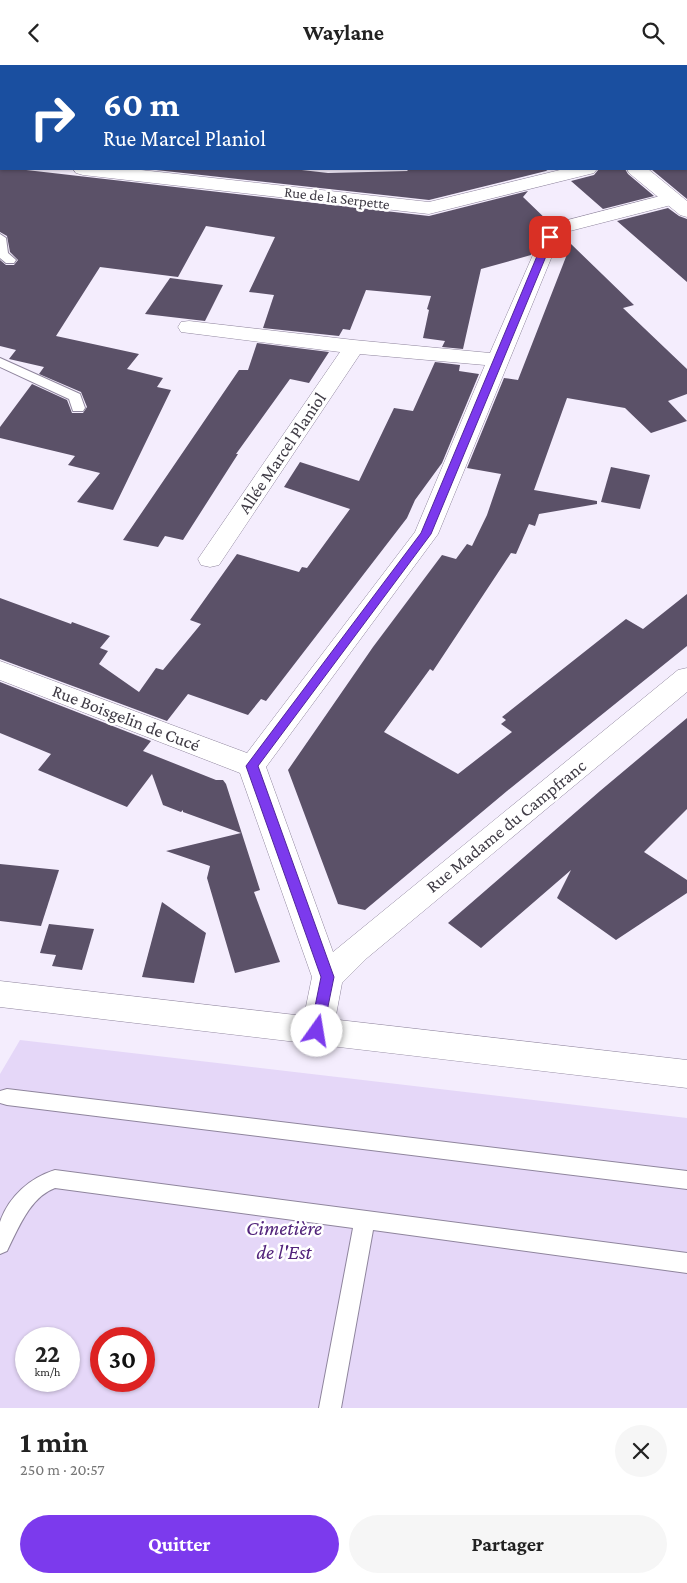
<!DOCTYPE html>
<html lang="fr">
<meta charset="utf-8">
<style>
body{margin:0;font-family:"Crimson Pro",serif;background:#f6f6f6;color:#222;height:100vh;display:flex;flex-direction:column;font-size:19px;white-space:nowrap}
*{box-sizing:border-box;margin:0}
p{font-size:16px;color:#767676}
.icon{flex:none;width:28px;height:28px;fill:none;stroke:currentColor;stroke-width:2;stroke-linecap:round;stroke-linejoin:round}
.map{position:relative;height:1343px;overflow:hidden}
.side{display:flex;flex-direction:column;background:#fff;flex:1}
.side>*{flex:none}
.top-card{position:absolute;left:0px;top:0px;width:688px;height:105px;box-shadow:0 1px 4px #0004;background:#1a4fa0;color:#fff;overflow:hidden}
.speed{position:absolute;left:15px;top:1262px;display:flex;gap:10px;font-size:25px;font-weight:700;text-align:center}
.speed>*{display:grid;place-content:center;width:65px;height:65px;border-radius:50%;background:#fff;box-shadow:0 1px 4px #0004;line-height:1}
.speed small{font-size:12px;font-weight:400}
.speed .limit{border:8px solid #d22;background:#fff;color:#111}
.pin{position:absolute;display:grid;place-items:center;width:42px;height:42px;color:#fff;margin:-21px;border-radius:10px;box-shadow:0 2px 8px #0006}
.me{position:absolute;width:55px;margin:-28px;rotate:13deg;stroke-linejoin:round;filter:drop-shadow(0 0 4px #0008)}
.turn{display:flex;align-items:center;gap:18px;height:105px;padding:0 20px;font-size:22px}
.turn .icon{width:65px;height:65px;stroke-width:2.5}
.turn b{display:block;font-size:35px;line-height:42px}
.round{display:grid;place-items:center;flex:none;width:52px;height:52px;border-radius:26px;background:#f6f6f6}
.headline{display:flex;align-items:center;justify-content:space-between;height:85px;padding:0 20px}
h1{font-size:30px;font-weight:700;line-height:38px}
.primary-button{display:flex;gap:10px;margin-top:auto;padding:10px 20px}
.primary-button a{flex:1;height:58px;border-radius:30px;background:#7c3aed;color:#fff;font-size:20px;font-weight:700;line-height:58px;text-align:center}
.primary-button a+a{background:#f6f6f6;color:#222}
header{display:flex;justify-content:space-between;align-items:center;height:65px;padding:0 20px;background:#fff;font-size:22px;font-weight:700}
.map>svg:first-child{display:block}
.green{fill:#e5d7f8;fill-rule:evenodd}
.building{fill:#5b5168}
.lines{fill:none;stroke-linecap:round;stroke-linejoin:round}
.lane-casing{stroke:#8f859d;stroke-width:2}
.street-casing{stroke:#8f859d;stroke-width:1}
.secondary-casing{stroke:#8f859d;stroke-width:1}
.lane{fill:#fff;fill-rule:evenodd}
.street{fill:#fff;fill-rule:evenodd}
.secondary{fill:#fff;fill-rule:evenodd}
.route{fill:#7c3aed;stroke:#51269a}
.labels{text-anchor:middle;stroke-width:5;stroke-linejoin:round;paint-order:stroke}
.far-street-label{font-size:15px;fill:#3f3b45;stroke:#fff}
.street-label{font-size:18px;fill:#3f3b45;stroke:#fff}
.near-park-label{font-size:21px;font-style:italic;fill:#52247b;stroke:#fff}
</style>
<header><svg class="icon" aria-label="back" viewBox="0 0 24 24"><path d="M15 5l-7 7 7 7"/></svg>Waylane<svg class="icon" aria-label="search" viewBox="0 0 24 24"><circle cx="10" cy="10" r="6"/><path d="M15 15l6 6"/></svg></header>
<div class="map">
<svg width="687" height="1343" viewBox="0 0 687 1343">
<rect width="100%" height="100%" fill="#f4edfd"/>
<path class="green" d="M 20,975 L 687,1053 L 687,1343 L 0,1343 L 0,1009 ZM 26,1274 L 69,1274 L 69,1316 L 26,1316 ZM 101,1274 L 144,1274 L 144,1316 L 101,1316 Z"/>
<g class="building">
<polygon points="0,102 429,151 528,126 523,132 551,159 541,166 531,190 481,204 463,284 442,282 445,276 423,273 429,245 427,244 431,231 366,225 350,265 343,264 339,271 263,263 274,230 249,227 275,172 206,161 178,212 100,202 56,271 139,289 127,304 163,313 157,322 171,325 113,445 77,437 100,408 68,400 75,391 0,373 0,362 32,319 67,335 72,348 83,348 87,342 81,327 39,309 44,302 9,294 16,285 0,281 0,195 6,200 14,200 18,195 10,187 7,171 0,167"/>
<polygon points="147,104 293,104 328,108 408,106 406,104 549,104 546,106 429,135"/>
<polygon points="599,104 625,104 628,109 654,131 603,144 571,116 594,110"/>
<polygon points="651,104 687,104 687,134"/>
<polygon points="668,143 679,151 687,154 687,217 617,156"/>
<polygon points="571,179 634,240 623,243 687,304 687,329 668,336 687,356 651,368 625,343 567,333 534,425 597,436 597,439 539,449 535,461 529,459 516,489 511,488 433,606 430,604 384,667 458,709 512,667 501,659 506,655 502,652 626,554 643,564 687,529 687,581 507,726 365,845 338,839 288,705 373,582 442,490 456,494 467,479 472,481 487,450 501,409 467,403 504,313 518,315"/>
<polygon points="170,213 223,220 205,256 145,249"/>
<polygon points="257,278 329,287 309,318 290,314 236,389 238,389 183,475 165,471 158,482 123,475 239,305 248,305"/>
<polygon points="435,297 460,300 459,306 479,309 442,398 415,435 407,453 266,636 261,634 248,650 188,629 167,656 0,594 0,533 71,559 72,557 110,571 100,583 108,586 99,599 139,627 156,603 163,605 201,559 190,555 237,489 299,507 302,502 307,503 350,444 284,422 300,397 359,416 394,343 413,346"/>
<polygon points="611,402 650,410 640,444 601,437"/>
<polygon points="0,617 151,676 143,686 216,715 223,715 226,719 260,825 254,827 280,897 235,908 207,813 210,801 166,786 241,768 183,747 183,745 181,747 163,740 152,709 127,742 38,705 51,689 0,668"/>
<polygon points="687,653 687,744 644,787 687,815 687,828 616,875 557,833 571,805 481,883 448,858 600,726"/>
<polygon points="0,799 59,805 41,861 0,856"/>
<polygon points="162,837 206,868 194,918 142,912"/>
<polygon points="49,859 94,864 82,905 52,901 56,890 40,888"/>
</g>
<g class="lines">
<defs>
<g id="lane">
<polygon points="0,169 6,173 8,188 16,195 14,198 6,198 0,193"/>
<polygon points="0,293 80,329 85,343 83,346 73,346 69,334 0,302"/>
<polygon points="7,1024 687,1106 687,1124 7,1040 0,1038 0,1026"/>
<path d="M 55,1105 L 687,1188 L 687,1208 L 373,1165 L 341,1343 L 319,1343 L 353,1163 L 55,1123 C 30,1132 18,1164 7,1186 L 0,1189 C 0,1179 0,1166 0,1157 C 9,1131 30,1113 55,1105 Z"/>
</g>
<g id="street">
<polygon points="11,0 33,0 34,1 10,1"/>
<rect x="0" y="11" width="1" height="10"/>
<rect x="0" y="88" width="1" height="12"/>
<rect x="686" y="88" width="1" height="12"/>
<polygon points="73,104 132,104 429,137 564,104 597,104 594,108 429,149 83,110 76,108"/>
<polygon points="672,128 679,130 682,134 679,138 570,166 559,174 438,469 266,702 333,887 678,605 687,603 687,627 367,893 342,918 333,966 328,975 317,979 306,975 301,966 312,912 240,708 0,615 0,596 247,688 415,467 485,300 360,289 219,500 210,502 201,500 198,494 340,287 189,268 181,267 178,262 181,257 189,256 354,275 490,288 543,167 556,158"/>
</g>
<g id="secondary">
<polygon points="505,0 523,0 524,1 506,1"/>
<polygon points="627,104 648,104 687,136 687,152 680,150 629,108"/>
<polygon points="0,916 687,995 687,1023 0,942"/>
</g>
</defs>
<use href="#lane" class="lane-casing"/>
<use href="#street" class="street-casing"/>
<use href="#secondary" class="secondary-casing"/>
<use href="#lane" class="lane"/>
<use href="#street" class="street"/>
<use href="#secondary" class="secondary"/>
</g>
<polygon class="route" points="550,169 554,172 431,469 258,701 334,912 323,966 321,970 317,971 312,970 310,966 321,912 246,701 421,468 545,172"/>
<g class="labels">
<g class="far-street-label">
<text transform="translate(337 133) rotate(7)" y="5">Rue de la Serpette</text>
</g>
<g class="street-label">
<text transform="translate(282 388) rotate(-56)" y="6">Allée Marcel Planiol</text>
<text transform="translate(126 653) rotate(21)" y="6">Rue Boisgelin de Cucé</text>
<text transform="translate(506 761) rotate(-39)" y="6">Rue Madame du Campfranc</text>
</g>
<g class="near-park-label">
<text x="284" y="1170">Cimetière<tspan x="284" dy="24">de l'Est</tspan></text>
</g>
</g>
</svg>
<div class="speed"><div>22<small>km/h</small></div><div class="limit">30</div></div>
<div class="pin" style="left:550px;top:172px;background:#d93025"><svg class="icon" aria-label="arrive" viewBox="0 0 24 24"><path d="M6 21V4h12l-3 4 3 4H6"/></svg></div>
<svg class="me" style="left:317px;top:966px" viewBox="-20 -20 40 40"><circle r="19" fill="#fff"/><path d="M0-13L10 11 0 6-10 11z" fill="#7c3aed"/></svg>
<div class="top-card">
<div class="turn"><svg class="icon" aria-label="right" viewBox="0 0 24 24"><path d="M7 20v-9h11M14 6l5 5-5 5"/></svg><div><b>60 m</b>Rue Marcel Planiol</div></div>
</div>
</div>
<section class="side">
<div class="headline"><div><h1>1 min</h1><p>250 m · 20:57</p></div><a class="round"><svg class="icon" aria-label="close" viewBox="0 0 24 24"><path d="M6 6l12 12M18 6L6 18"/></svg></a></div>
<div class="primary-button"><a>Quitter</a><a>Partager</a></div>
</section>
